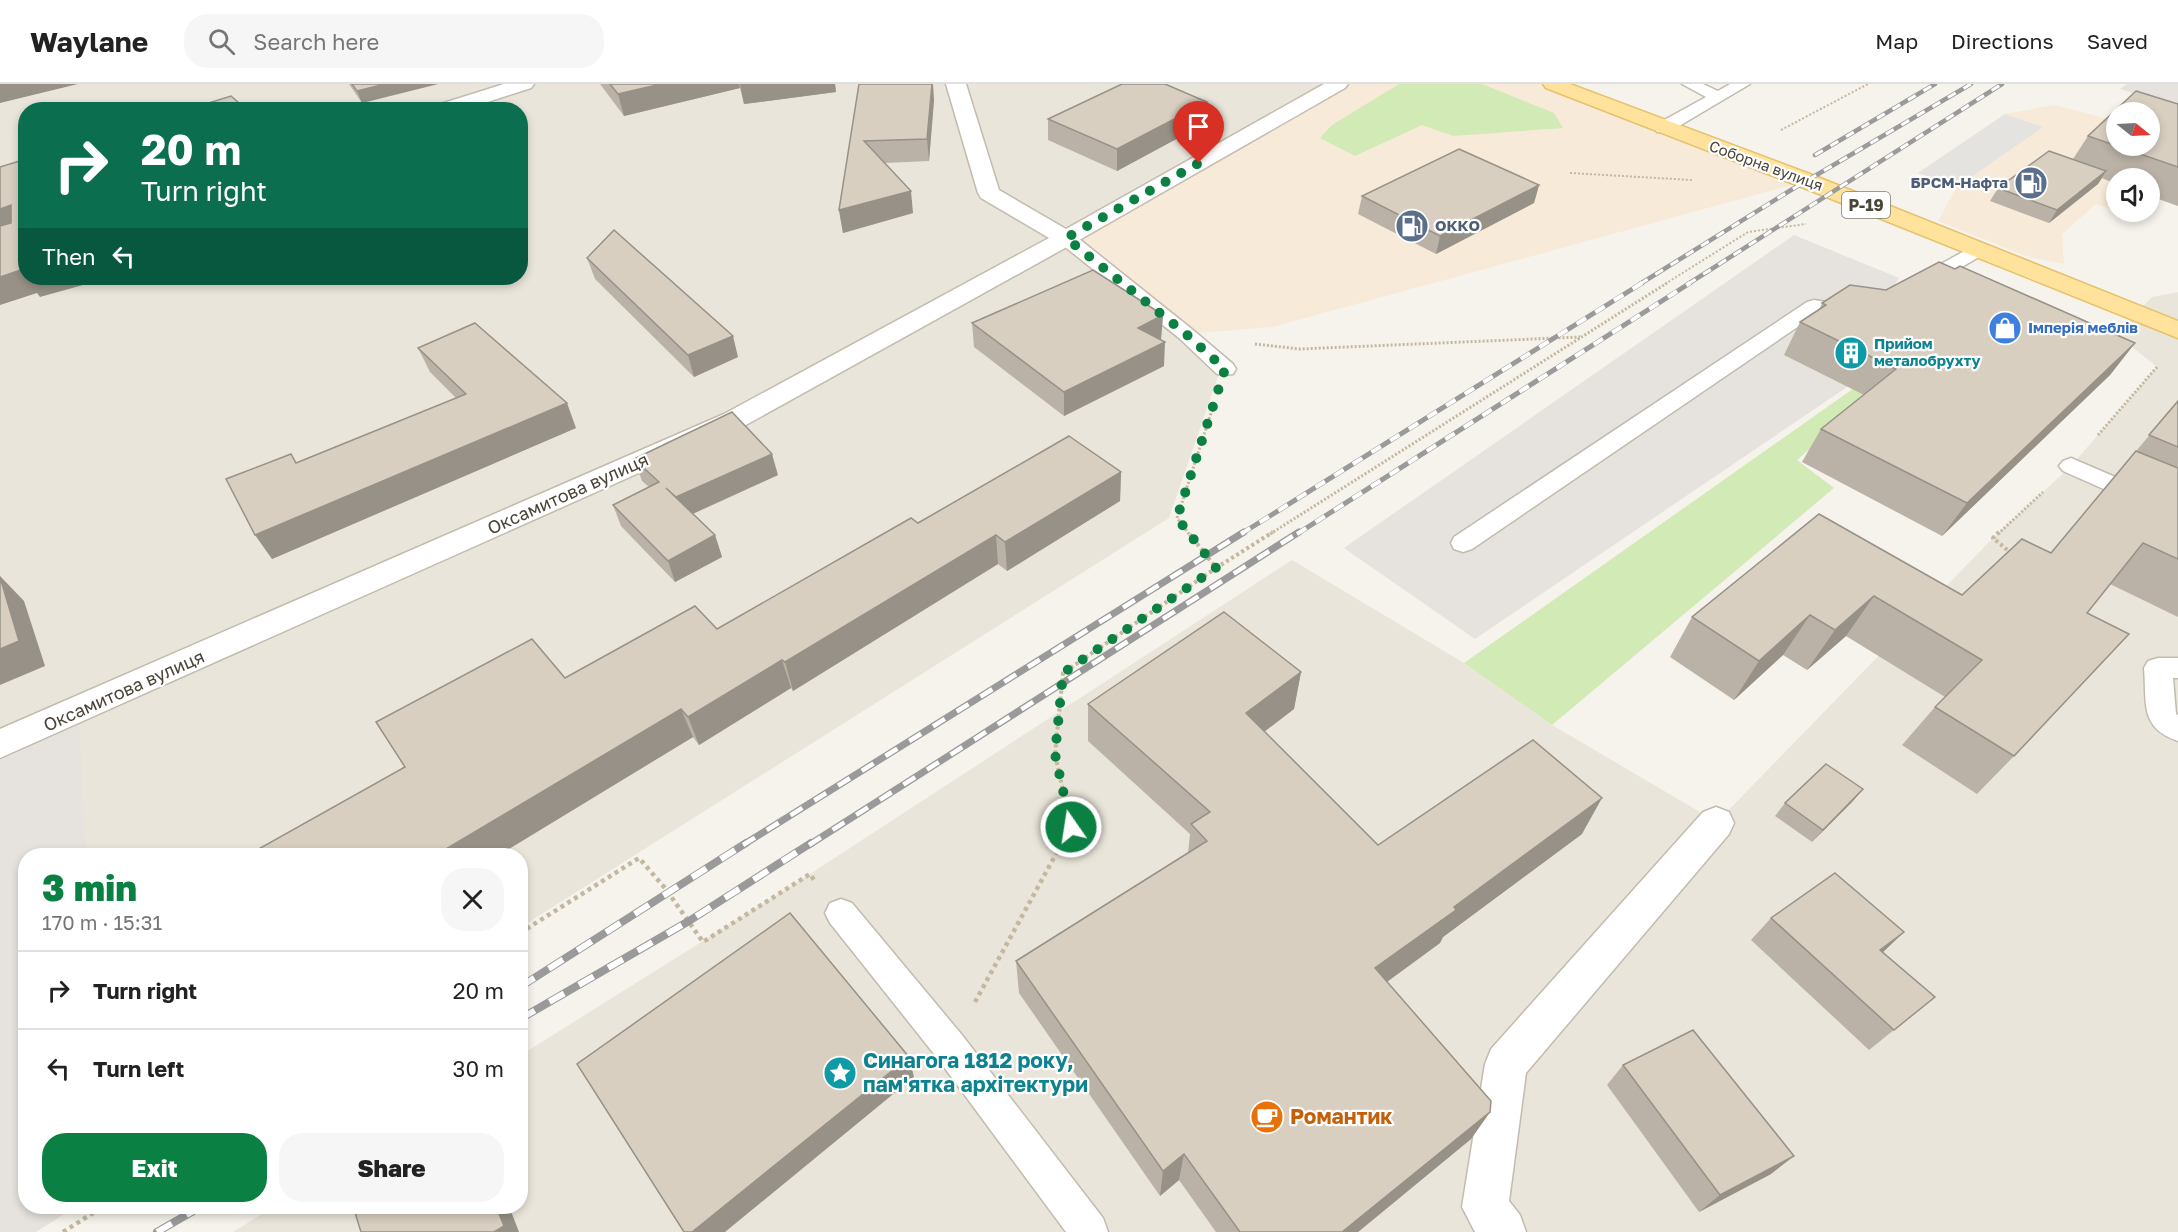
<!DOCTYPE html>
<meta charset="utf-8">
<style>
body{margin:0;font-family:"Golos Text",sans-serif;background:#f6f6f6;color:#222;height:100vh;display:flex;flex-direction:column;font-size:22px;white-space:nowrap}
*{box-sizing:border-box;margin:0}
p{font-size:20px;color:#767676}
.icon{flex:none;width:33px;height:33px;fill:none;stroke:currentColor;stroke-width:2;stroke-linecap:round;stroke-linejoin:round}
.map{position:relative;flex:1;overflow:hidden}
.sheet{position:absolute;left:18px;top:764px;width:510px;height:366px;display:flex;flex-direction:column;background:#fff;border-radius:24px;box-shadow:0 3px 9px #0003}
.sheet>*{flex:none}
.hud{position:absolute;left:18px;top:18px;width:510px;height:183px;border-radius:24px;box-shadow:0 3px 9px #0003;background:#0b6e4f;color:#fff;overflow:hidden}
.needle{width:39px;rotate:108deg}
.fabs{position:absolute;left:2106px;top:18px;display:grid;gap:12px}
.fabs a{display:grid;place-items:center;width:54px;height:54px;border-radius:50%;background:#fff;box-shadow:0 3px 9px #0003;font-size:30px}
.pin{position:absolute;display:grid;place-items:center;width:51px;height:51px;color:#fff;margin:-62px -26px;border-radius:50% 50% 50% 0;rotate:-45deg;box-shadow:0 0 6px #0007}
.pin .icon{rotate:45deg}
.me{position:absolute;width:66px;margin:-33px;rotate:347deg;stroke-linejoin:round;filter:drop-shadow(0 0 4px #0008)}
.turn{display:flex;align-items:center;gap:21px;height:126px;padding:0 24px;font-size:27px}
.turn .icon{width:78px;height:78px;stroke-width:2.5}
.turn b{display:block;font-size:42px;line-height:51px}
.then{display:flex;align-items:center;height:57px;padding:0 24px;background:#0003;gap:12px;font-size:22px}
.round{display:grid;place-items:center;flex:none;width:63px;height:63px;border-radius:24px;background:#f6f6f6}
.summary{display:flex;align-items:center;justify-content:space-between;height:102px;padding:0 24px}
h1{font-size:36px;font-weight:800;line-height:45px;color:#0b8043}
.cta{display:flex;gap:12px;margin-top:auto;padding:12px 24px}
.cta a{flex:1;height:69px;border-radius:24px;background:#0b8043;color:#fff;font-size:24px;font-weight:800;line-height:69px;text-align:center}
.cta a+a{background:#f6f6f6;color:#222}
ul{padding:0;list-style:none}
li{display:flex;align-items:center;gap:18px;height:78px;padding:0 24px;border-top:2px solid #e0e0e0}
li div{flex:1}
li b{display:block;font-size:22px}
li em{font-style:normal}
header{display:flex;align-items:center;gap:36px;box-sizing:border-box;height:84px;padding:0 30px;background:#fff;border-bottom:2px solid #e0e0e0}
header strong{font-size:28px}
nav{display:flex;gap:33px;margin-inline-start:auto;font-size:21px}
.search{width:420px;height:54px;background:#f6f6f6;display:flex;align-items:center;gap:15px;box-sizing:border-box;padding:0 21px;border-radius:24px;color:#767676;font-size:22px}
.map>svg:first-child{display:block}
.residential{fill:#eae5da;fill-rule:evenodd}
.commercial{fill:#f7ead8}
.industrial{fill:#e6e2dd}
.green{fill:#d2eab5}
.parking{fill:#e5e3e0}
.lines{fill:none;stroke-linecap:round;stroke-linejoin:round}
.service-casing{stroke:#c2bbae;stroke-width:3}
.minor-casing{stroke:#c2bbae;stroke-width:3}
.primary-casing{stroke:#e6c16a;stroke-width:3}
.path-far3{stroke:#c4b79f;stroke-width:2;stroke-dasharray:2 2;stroke-linecap:butt}
.path-far2{stroke:#c4b79f;stroke-width:3;stroke-dasharray:2 2;stroke-linecap:butt}
.path-far1{stroke:#c4b79f;stroke-width:4;stroke-dasharray:3 3;stroke-linecap:butt}
.path{stroke:#c4b79f;stroke-width:4.5;stroke-dasharray:4 4;stroke-linecap:butt}
.service{fill:#fff;fill-rule:evenodd}
.minor{fill:#fff;fill-rule:evenodd}
.primary{fill:#ffe39c;fill-rule:evenodd}
.rail-far3-casing{stroke:#9a9a9a;stroke-width:4.5}
.rail-far2-casing{stroke:#9a9a9a;stroke-width:5}
.rail-far1-casing{stroke:#9a9a9a;stroke-width:7}
.rail-casing{stroke:#9a9a9a;stroke-width:8}
.rail-far3{stroke:#fff;stroke-width:3;stroke-dasharray:9;stroke-linecap:butt}
.rail-far2{stroke:#fff;stroke-width:4;stroke-dasharray:11;stroke-linecap:butt}
.rail-far1{stroke:#fff;stroke-width:4.5;stroke-dasharray:14;stroke-linecap:butt}
.rail{stroke:#fff;stroke-width:6;stroke-dasharray:17;stroke-linecap:butt}
.wall{fill:#bab2a6}
.shaded-wall{fill:#979187}
.building{fill:#d8cfc1;stroke:#979187;stroke-width:1.5;fill-rule:evenodd}
.route{stroke:#0b8043;stroke-width:10;stroke-dasharray:0 18}
.labels{text-anchor:middle;stroke-width:4.5;stroke-linejoin:round;paint-order:stroke}
.far-street-label{font-size:15px;fill:#4b4439;stroke:#fff}
.far-service-label{font-size:15px;font-weight:bold;fill:#4e5e75;stroke:#fff;text-anchor:end}
.far-shop-label{font-size:15px;font-weight:bold;fill:#366cbe;stroke:#fff;text-anchor:start}
.far-culture-label{font-size:15px;font-weight:bold;fill:#0d838f;stroke:#fff;text-anchor:start}
.shield{fill:#fff;stroke:#817c74;stroke-width:1.5}
.shield-label{font-size:16px;font-weight:bold;fill:#4b4439}
.street-label{font-size:18px;fill:#4b4439;stroke:#fff}
.near-culture-label{font-size:21px;font-weight:bold;fill:#0d838f;stroke:#fff;text-anchor:start}
.near-food-label{font-size:21px;font-weight:bold;fill:#c56008;stroke:#fff;text-anchor:start}
</style>
<header>
<strong>Waylane</strong>
<div class="search"><svg class="icon" aria-label="search" viewBox="0 0 24 24"><circle cx="10" cy="10" r="6"/><path d="M15 15l6 6"/></svg>Search here</div>
<nav><a>Map</a><a>Directions</a><a>Saved</a></nav>
</header>
<div class="map">
<svg width="2178" height="1148" viewBox="0 0 2178 1148">
<rect width="100%" height="100%" fill="#f6f3ec"/>
<g class="residential">
<path d="M 0,0 L 1338,0 L 1066,154 L 1219,289 L 1169,434 L 521,843 L 520,771 L 89,771 L 84,747 L 0,660 ZM 26,26 L 520,26 L 520,194 L 26,194 Z"/>
<polygon points="2178,208 2178,1148 233,1148 275,1122 520,1122 521,971 810,790 1292,476 1464,579 1552,641 1717,738 1993,454 2071,382 2157,283 2116,250 2152,213"/>
</g>
<g class="commercial">
<polygon points="1338,0 1553,0 1807,97 1272,243 1186,250 1066,154"/>
<polygon points="2054,21 2116,37 2116,62 2150,62 2178,56 2178,122 2157,115 2150,122 2150,94 2116,94 2116,127 2096,120 2062,150 2064,180 2029,173 1938,137 1956,104 1918,89 2005,30"/>
</g>
<g class="industrial">
<polygon points="2127,0 2178,0 2178,24 2120,5"/>
<polygon points="1794,151 1899,194 1866,245 1887,276 1475,555 1344,464"/>
<polygon points="79,627 84,747 89,771 26,771 26,1122 77,1122 36,1148 0,1148 0,660"/>
</g>
<g class="green">
<polygon points="1399,0 1482,0 1554,29 1563,44 1453,52 1422,41 1355,72 1320,54 1332,41"/>
<polygon points="1864,297 1880,305 1797,376 1834,404 1552,641 1464,579"/>
</g>
<polygon class="parking" points="2005,30 2043,43 1957,103 1918,89"/>
<g class="lines">
<defs>
<g id="service">
<polygon points="1682,0 1703,0 1718,7 1730,0 1750,0 1669,48 1657,48 1655,44 1657,40 1706,13"/>
<polygon points="1066,148 1073,150 1193,246 1233,280 1236,285 1233,290 1225,291 1217,290 1179,254 1059,158 1057,154 1059,150"/>
<polygon points="1977,160 1984,162 1987,166 1984,170 1926,204 1912,204 1909,200 1912,196"/>
<polygon points="1814,216 1863,224 1866,228 1863,232 1856,234 1818,229 1472,465 1463,468 1454,465 1451,459 1454,453 1807,218"/>
<polygon points="2071,374 2178,420 2178,438 2063,387 2059,382 2063,377"/>
<path d="M 2158,574 L 2178,574 L 2178,594 L 2173,594 L 2176,630 L 2178,631 L 2178,657 C 2139,644 2147,619 2144,584 L 2148,577 Z"/>
<polygon points="841,815 852,819 962,951 1103,1134 1108,1148 1066,1148 938,975 830,839 825,829 830,819"/>
</g>
<g id="minor">
<polygon points="504,0 534,0 531,4 463,26 431,26 434,22"/>
<polygon points="946,0 966,0 999,106 1066,145 1324,0 1348,0 1345,4 1074,159 744,342 0,674 0,645 724,330 1049,154 981,114 978,109"/>
<polygon points="1716,723 1729,728 1734,739 1729,750 1526,989 1509,1117 1520,1131 1526,1148 1475,1148 1462,1123 1485,980 1491,965 1703,728"/>
</g>
<polygon id="primary" points="1543,0 1570,0 1815,92 2178,237 2178,254 1799,102 1546,4"/>
</defs>
<use href="#service" class="service-casing"/>
<use href="#minor" class="minor-casing"/>
<use href="#primary" class="primary-casing"/>
<g class="path-far3">
<polyline points="1781,46 1868,0"/>
<polyline points="1570,89 1692,96"/>
<polyline points="1665,200 1748,148 1806,140"/>
</g>
<g class="path-far2">
<polyline points="1255,260 1300,265 1580,253"/>
<polyline points="2098,351 2157,283"/>
<polyline points="1189,450 1177,434 1214,320"/>
<polyline points="1270,450 1667,199"/>
<polyline points="1998,450 2043,408"/>
</g>
<g class="path-far1">
<polyline points="1999,448 1993,454 2011,469"/>
<polyline points="1216,484 1273,448"/>
<polyline points="1061,761 1071,743 1055,670 1063,589 1216,484 1188,448"/>
</g>
<g class="path">
<polyline points="520,849 639,774 665,804 703,858 810,790 814,796"/>
<polyline points="975,918 1062,759"/>
<polyline points="63,1148 104,1122"/>
</g>
<use href="#service" class="service"/>
<use href="#minor" class="minor"/>
<use href="#primary" class="primary"/>
<defs>
<g id="rail-far3">
<polyline points="1815,71 1935,0"/>
<polyline points="1640,200 1791,106 1971,0"/>
<polyline points="1688,200 2002,0"/>
</g>
<g id="rail-far2">
<polyline points="1241,450 1642,199"/>
<polyline points="1297,450 1690,199"/>
</g>
<g id="rail-far1">
<polyline points="743,761 1244,448"/>
<polyline points="809,761 1299,448"/>
</g>
<g id="rail">
<polyline points="520,903 746,759"/>
<polyline points="520,935 689,837 811,759"/>
<polyline points="157,1148 202,1122"/>
</g>
</defs>
<use href="#rail-far3" class="rail-far3-casing"/>
<use href="#rail-far2" class="rail-far2-casing"/>
<use href="#rail-far1" class="rail-far1-casing"/>
<use href="#rail" class="rail-casing"/>
<use href="#rail-far3" class="rail-far3"/>
<use href="#rail-far2" class="rail-far2"/>
<use href="#rail-far1" class="rail-far1"/>
<use href="#rail" class="rail"/>
</g>
<g class="wall">
<polygon points="349,0 438,0 362,19"/>
<polygon points="600,0 835,0 836,8 744,20 740,4 624,32"/>
<polygon points="859,0 934,16 929,77 885,79 913,129 843,149 839,126"/>
<polygon points="1207,18 1206,39 1117,87 1048,56 1048,35"/>
<polygon points="2178,20 2178,122 2150,112 2150,94 2116,94 2116,100 2102,94 2098,100 2049,139 1990,117 1998,104 2073,75 2088,52"/>
<polygon points="1539,101 1534,119 1436,170 1358,130 1362,112"/>
<polygon points="587,174 738,273 694,293 595,195"/>
<polygon points="1822,219 2135,259 2110,291 1942,452 1802,378 1821,345 1864,311 1784,271 1800,238 1819,226"/>
<polygon points="1163,231 1161,255 1164,282 1064,332 974,263 972,239"/>
<polygon points="418,264 576,344 272,475 296,379 456,314 430,288"/>
<polygon points="2178,317 2178,533 2110,500 2087,529 2014,672 1977,710 1902,661 1935,623 1945,613 1846,552 1807,586 1783,571 1734,616 1670,573 1692,533 1819,430 1962,511 2051,469"/>
<polygon points="634,375 778,391 693,430 715,451 722,473 675,498 621,442 613,421 649,403 642,397"/>
<polygon points="1121,388 1120,417 1007,487 998,480 793,607 791,604 699,661 693,653 499,771 248,771 565,594 717,545 918,439"/>
<polygon points="1301,588 1294,625 1264,648 1378,761 1582,750 1443,853 1440,859 1387,898 1490,1028 1471,1055 1358,1148 1216,1148 1179,1096 1160,1112 1019,909 1016,877 1188,769 1190,750 1088,657 1088,620"/>
<polygon points="1863,705 1852,718 1812,758 1775,732 1785,719"/>
<polygon points="1771,834 1904,848 1883,868 1935,913 1869,966 1751,856"/>
<polygon points="1623,981 1771,1090 1699,1128 1607,1001"/>
</g>
<g class="shaded-wall">
<polygon points="0,0 78,0 0,19"/>
<polygon points="385,0 438,0 362,19 357,7"/>
<polygon points="661,0 739,0 740,4 624,32 618,10"/>
<polygon points="740,0 835,0 836,8 744,20"/>
<polygon points="932,0 933,0 934,16 929,77 927,55"/>
<polygon points="1207,18 1206,39 1117,87 1117,65"/>
<polygon points="2106,87 2098,100 2049,139 2057,126"/>
<polygon points="1539,101 1534,119 1436,170 1440,152"/>
<polygon points="911,107 913,129 843,149 839,126"/>
<polygon points="11,121 26,141 0,152 0,125"/>
<polygon points="21,186 26,190 26,194 108,194 40,213 37,209 0,221 0,193"/>
<polygon points="1163,231 1161,255 1137,267 1138,244"/>
<polygon points="733,252 738,273 694,293 688,271"/>
<polygon points="1165,258 1164,282 1064,332 1064,308"/>
<polygon points="2135,259 2110,291 1942,452 1967,419"/>
<polygon points="567,319 576,344 272,475 255,451"/>
<polygon points="772,370 778,391 683,434 676,413"/>
<polygon points="1121,388 1120,417 1007,487 1005,458"/>
<polygon points="715,451 722,473 675,498 668,477"/>
<polygon points="996,451 998,480 793,607 785,578"/>
<polygon points="0,492 24,517 45,582 0,601"/>
<polygon points="1874,512 1846,552 1807,586 1835,546"/>
<polygon points="1810,531 1783,571 1734,616 1759,577"/>
<polygon points="782,576 791,604 699,661 688,633"/>
<polygon points="1301,588 1294,625 1240,666 1246,629"/>
<polygon points="681,625 693,653 499,771 436,771"/>
<polygon points="1863,705 1852,718 1812,758 1823,746"/>
<polygon points="1602,714 1582,750 1443,853 1440,859 1362,916 1375,884 1454,823"/>
<polygon points="1904,848 1881,870 1880,866"/>
<polygon points="909,973 914,993 725,1148 692,1148"/>
<polygon points="1490,1028 1471,1055 1358,1148 1342,1148"/>
<polygon points="1184,1070 1179,1096 1160,1112 1163,1087"/>
<polygon points="1794,1072 1771,1090 1699,1128 1720,1111"/>
<polygon points="496,1122 509,1122 519,1148 494,1148"/>
</g>
<g class="building">
<polygon points="352,0 385,0 357,7"/>
<polygon points="610,0 661,0 618,10"/>
<polygon points="859,0 932,0 927,55 864,57 911,107 839,126"/>
<polygon points="1122,0 1165,0 1207,18 1117,65 1048,35"/>
<path d="M 2136,7 L 2178,20 L 2178,83 L 2088,52 ZM 2116,28 L 2150,28 L 2150,62 L 2116,62 Z"/>
<polygon points="231,12 247,26 186,26"/>
<polygon points="1459,65 1539,101 1440,152 1362,112"/>
<polygon points="2049,67 2106,87 2057,126 1998,104"/>
<polygon points="26,75 26,190 23,191 21,186 0,193 0,142 11,139 11,121 0,125 0,83"/>
<polygon points="614,146 733,252 688,271 587,174"/>
<polygon points="1939,178 1955,185 1960,182 2135,259 1967,419 1821,345 1896,285 1800,238 1826,221 1822,219 1850,201 1886,206"/>
<polygon points="1093,186 1163,231 1138,244 1165,258 1064,308 972,239"/>
<polygon points="475,239 567,319 255,451 226,395 291,370 296,379 466,310 418,264"/>
<polygon points="2178,317 2178,363 2149,351"/>
<polygon points="732,328 772,370 676,413 666,404 715,451 668,477 613,421 659,398 634,375"/>
<polygon points="1069,352 1121,388 1005,458 996,451 785,578 782,576 688,633 681,625 436,771 248,771 405,683 376,638 532,555 565,594 695,522 717,545 911,434 918,439"/>
<polygon points="2136,367 2178,384 2178,475 2143,459 2087,529 2129,550 2014,672 1935,623 1982,576 1874,512 1835,546 1810,531 1759,577 1692,533 1819,430 1962,511 2022,455 2051,469"/>
<polygon points="0,493 19,557 0,565"/>
<polygon points="1224,528 1301,588 1246,629 1378,761 1533,656 1602,714 1454,823 1456,826 1375,884 1491,1017 1490,1028 1342,1148 1240,1148 1184,1070 1163,1087 1016,877 1207,757 1191,740 1210,728 1088,620"/>
<polygon points="1826,680 1863,705 1823,746 1785,719"/>
<polygon points="1835,789 1904,848 1880,866 1935,913 1894,946 1771,834"/>
<polygon points="790,829 909,973 692,1148 684,1148 577,980"/>
<polygon points="1693,946 1794,1072 1720,1111 1623,981"/>
<polygon points="353,1122 496,1122 504,1142 494,1148 361,1148"/>
</g>
<g class="lines">
<polyline class="route" points="1071,743 1055,670 1063,589 1216,484 1177,434 1225,285 1186,250 1066,154 1199,79"/>
</g>
<defs>
<symbol id="fuel-disc" viewBox="-11 -11 22 22"><circle r="9.5" fill="#5c6f8a" stroke="#fff"/><path d="M-5.5-6h7V0h2V4h1.3V-2.5L3-4.5l.8-.8L6-3V5H2.5V1h-1V6h-7ZM-4.2-4.7v3.2H.2V-4.7Z" fill="#fff"/></symbol>
<symbol id="shop-disc" viewBox="-11 -11 22 22"><circle r="9.5" fill="#3f7fe0" stroke="#fff"/><path d="M-5-2.5h2.3a2.7 3.5 0 0 1 5.4 0H5L5.5 6h-11ZM-1.5-2.5h3a1.5 2.3 0 0 0-3 0Z" fill="#fff"/></symbol>
<symbol id="building-disc" viewBox="-11 -11 22 22"><circle r="9.5" fill="#0f9aa8" stroke="#fff"/><path d="M-4-6H4V6H1V3H-1V6H-4ZM-2.5-4.3h1.7v1.8h-1.7ZM.8-4.3h1.7v1.8H.8ZM-2.5-1h1.7V.8h-1.7ZM.8-1h1.7V.8H.8Z" fill="#fff"/></symbol>
<symbol id="sight-disc" viewBox="-11 -11 22 22"><circle r="9.5" fill="#0f9aa8" stroke="#fff"/><path d="M0-6L1.8-2.2L6-1.7L2.9 1.2L3.7 5.4L0 3.3L-3.7 5.4L-2.9 1.2L-6-1.7L-1.8-2.2Z" fill="#fff"/></symbol>
<symbol id="cafe-disc" viewBox="-11 -11 22 22"><circle r="9.5" fill="#e8710a" stroke="#fff"/><path d="M-5.5-4.5H6V0H3Q3 3.5 0 3.5H-2.5Q-5.5 3.5-5.5 0ZM3-3.2v2h1.7v-2ZM-6 4.5H4V6H-6Z" fill="#fff"/></symbol>
</defs>
<g fill-rule="evenodd">
<use href="#fuel-disc" x="2012" y="80" width="38" height="38"/>
<use href="#fuel-disc" x="1393" y="123" width="38" height="38"/>
<use href="#shop-disc" x="1986" y="225" width="38" height="38"/>
<use href="#building-disc" x="1832" y="250" width="38" height="38"/>
<use href="#sight-disc" x="821" y="970" width="38" height="38"/>
<use href="#cafe-disc" x="1248" y="1014" width="38" height="38"/>
</g>
<g class="labels">
<g class="far-street-label">
<text transform="translate(1766 82) rotate(20)" y="5">Соборна вулиця</text>
</g>
<g class="far-service-label">
<text x="2008" y="104">БРСМ-Нафта</text>
<text x="1435" y="147" text-anchor="start">ОККО</text>
</g>
<g class="far-shop-label">
<text x="2028" y="249">Імперія меблів</text>
</g>
<g class="far-culture-label">
<text x="1874" y="265">Прийом<tspan x="1874" dy="17">металобрухту</tspan></text>
</g>
<rect class="shield" x="1842" y="108" width="48" height="26" rx="4.5"/>
<g class="shield-label">
<text x="1866" y="127">Р-19</text>
</g>
<g class="street-label">
<text transform="translate(568 410) rotate(-24)" y="6">Оксамитова вулиця</text>
<text transform="translate(124 607) rotate(-24)" y="6">Оксамитова вулиця</text>
</g>
<g class="near-culture-label">
<text x="863" y="984">Синагога 1812 року,<tspan x="863" dy="24">пам'ятка архітектури</tspan></text>
</g>
<g class="near-food-label">
<text x="1290" y="1040">Романтик</text>
</g>
</g>
</svg>
<div class="fabs">
<a><svg class="needle" viewBox="-14 -14 28 28"><path d="M0-13l5 13h-10z" fill="#e53935"/><path d="M0 13l5-13h-10z" fill="#767676"/></svg></a>
<a><svg class="icon" aria-label="sound" viewBox="0 0 24 24"><path d="M4 9h4l5-4v14l-5-4H4zM17 9q2 3 0 6"/></svg></a>
</div>
<div class="pin" style="left:1199px;top:79px;background:#d93025"><svg class="icon" aria-label="arrive" viewBox="0 0 24 24"><path d="M6 21V4h12l-3 4 3 4H6"/></svg></div>
<svg class="me" style="left:1071px;top:743px" viewBox="-20 -20 40 40"><circle r="17" fill="#0b8043" stroke="#fff" stroke-width="3"/><path d="M0-11L8 9 0 5-8 9z" fill="#fff"/></svg>
<div class="hud">
<div class="turn"><svg class="icon" aria-label="right" viewBox="0 0 24 24"><path d="M7 20v-9h11M14 6l5 5-5 5"/></svg><div><b>20 m</b>Turn right</div></div>
<div class="then">Then<svg class="icon" aria-label="left" viewBox="0 0 24 24"><path d="M17 20v-9H6M10 6l-5 5 5 5"/></svg></div>
</div>
<section class="sheet">
<div class="summary"><div><h1>3 min</h1><p>170 m · 15:31</p></div><a class="round"><svg class="icon" aria-label="close" viewBox="0 0 24 24"><path d="M6 6l12 12M18 6L6 18"/></svg></a></div>
<ul>
<li><svg class="icon" aria-label="right" viewBox="0 0 24 24"><path d="M7 20v-9h11M14 6l5 5-5 5"/></svg><div><b>Turn right</b></div><em>20 m</em></li>
<li><svg class="icon" aria-label="left" viewBox="0 0 24 24"><path d="M17 20v-9H6M10 6l-5 5 5 5"/></svg><div><b>Turn left</b></div><em>30 m</em></li>
</ul>
<div class="cta"><a>Exit</a><a>Share</a></div>
</section>
</div>
